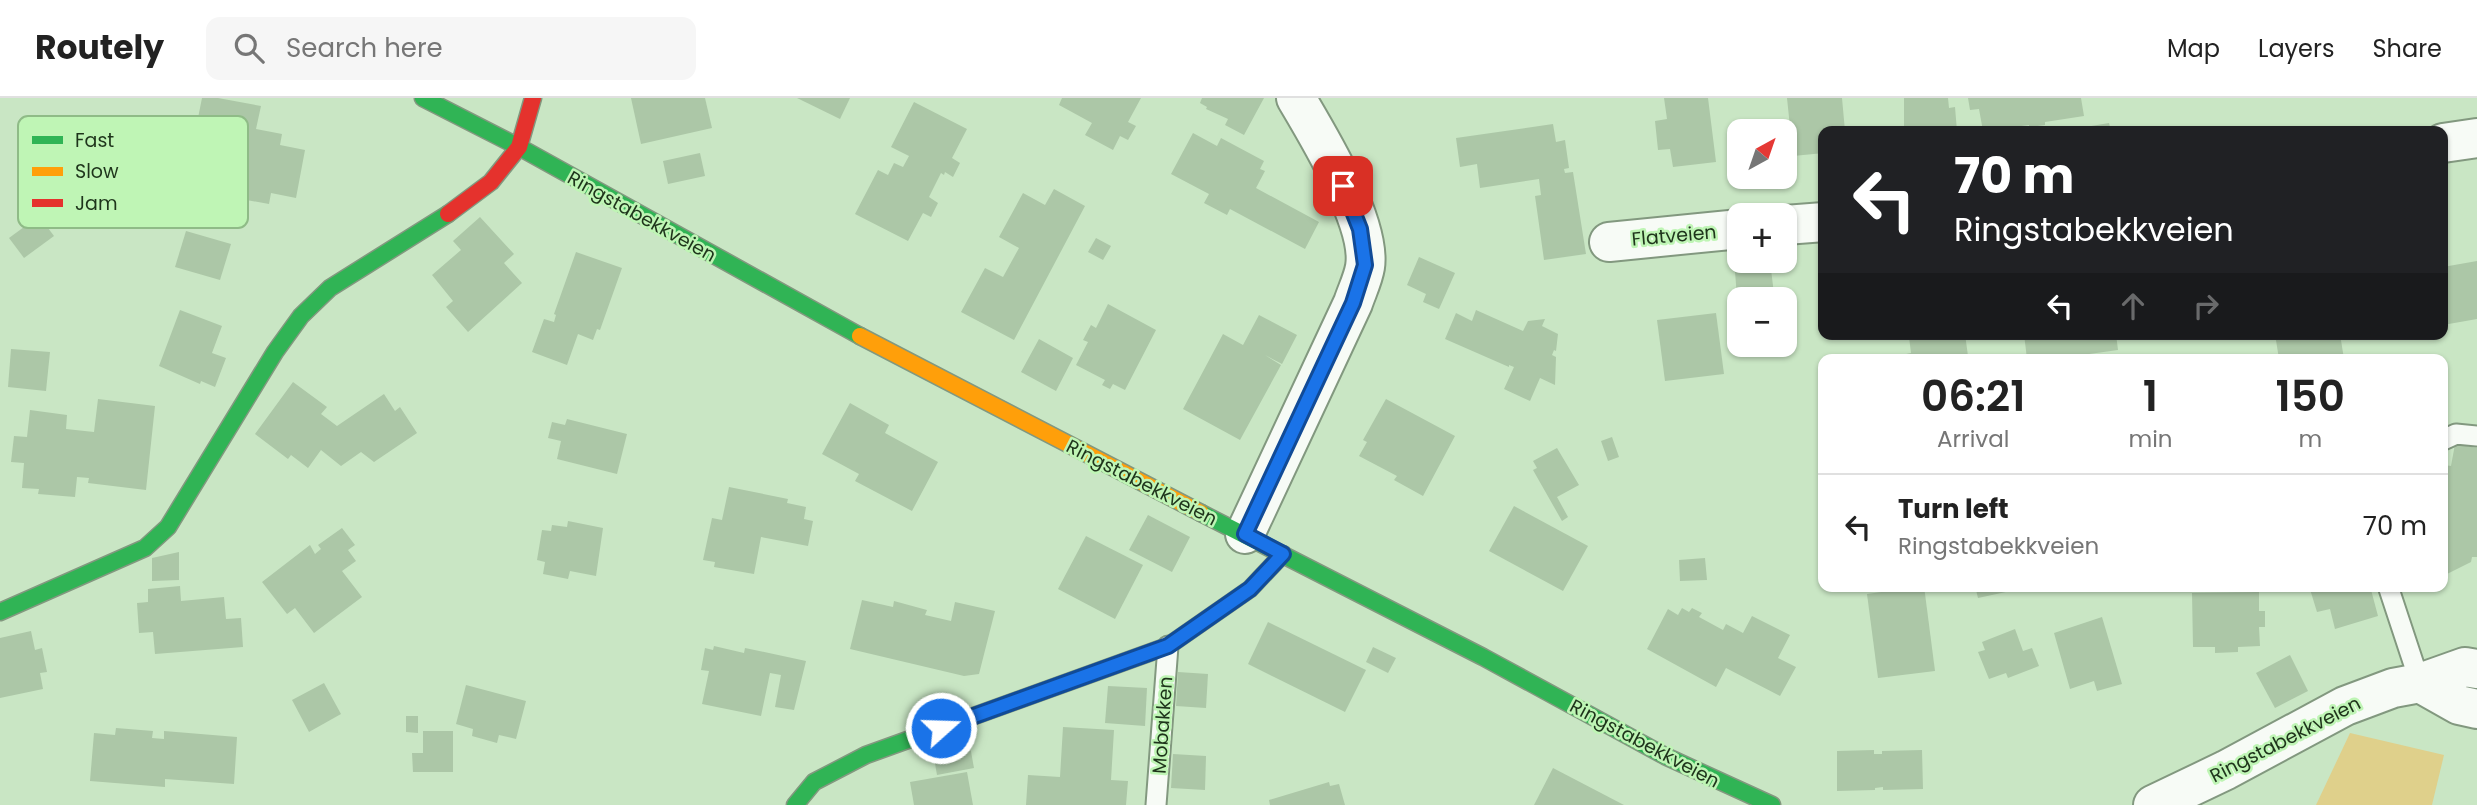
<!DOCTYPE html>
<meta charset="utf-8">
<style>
body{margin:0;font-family:Poppins,sans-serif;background:#f6f6f6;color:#222;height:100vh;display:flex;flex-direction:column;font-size:26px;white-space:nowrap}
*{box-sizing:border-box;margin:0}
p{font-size:23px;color:#767676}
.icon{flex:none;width:38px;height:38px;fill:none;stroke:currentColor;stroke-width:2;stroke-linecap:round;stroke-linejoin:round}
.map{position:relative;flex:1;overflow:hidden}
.panel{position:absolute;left:1818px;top:256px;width:630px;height:238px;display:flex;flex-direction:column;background:#fff;border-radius:14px;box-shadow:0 2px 5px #0004}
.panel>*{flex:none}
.banner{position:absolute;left:1818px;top:28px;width:630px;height:214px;border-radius:14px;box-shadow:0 2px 5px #0004;background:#202124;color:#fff;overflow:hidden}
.needle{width:46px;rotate:40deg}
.tools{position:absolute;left:1727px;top:21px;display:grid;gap:14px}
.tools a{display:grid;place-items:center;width:70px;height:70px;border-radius:14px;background:#fff;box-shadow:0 2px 5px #0004;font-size:35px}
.pin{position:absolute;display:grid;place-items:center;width:60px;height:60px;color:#fff;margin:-30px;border-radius:14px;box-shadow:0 4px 10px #0006}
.me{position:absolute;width:77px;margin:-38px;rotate:70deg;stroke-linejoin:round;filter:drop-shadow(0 0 5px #0008)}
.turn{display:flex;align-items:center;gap:24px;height:147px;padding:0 21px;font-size:32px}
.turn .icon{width:91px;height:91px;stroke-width:2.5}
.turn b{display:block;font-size:49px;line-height:60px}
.lanes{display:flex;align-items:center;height:66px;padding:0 21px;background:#0003;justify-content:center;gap:35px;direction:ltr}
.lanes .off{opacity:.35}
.eta{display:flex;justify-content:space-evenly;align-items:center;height:119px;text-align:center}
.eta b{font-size:42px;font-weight:600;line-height:49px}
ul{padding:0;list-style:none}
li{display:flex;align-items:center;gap:21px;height:105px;padding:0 21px;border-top:2px solid #e0e0e0}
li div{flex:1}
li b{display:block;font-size:26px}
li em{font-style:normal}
header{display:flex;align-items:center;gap:42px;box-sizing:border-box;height:98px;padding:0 35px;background:#fff;border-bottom:2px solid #e0e0e0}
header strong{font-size:33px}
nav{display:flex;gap:38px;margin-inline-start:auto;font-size:24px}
.search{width:490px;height:63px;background:#f6f6f6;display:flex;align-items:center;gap:18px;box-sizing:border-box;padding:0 24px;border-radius:14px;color:#767676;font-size:26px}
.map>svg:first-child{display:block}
.green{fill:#dfd08b}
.building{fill:#acc7a7}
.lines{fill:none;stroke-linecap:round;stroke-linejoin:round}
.lane-casing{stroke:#82987f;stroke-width:23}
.street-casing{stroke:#82987f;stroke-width:42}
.fast-casing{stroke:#82987f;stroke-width:19}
.slow-casing{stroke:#82987f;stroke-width:19}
.jam-casing{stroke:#82987f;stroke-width:19}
.lane{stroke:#f7fbf6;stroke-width:19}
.street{stroke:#f7fbf6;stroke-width:38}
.fast{stroke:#30b455;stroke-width:16}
.slow{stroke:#ff9f0a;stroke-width:16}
.jam{stroke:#e5322d;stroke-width:16}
.route-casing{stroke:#114b97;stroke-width:18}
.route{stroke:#1a73e8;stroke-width:12}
.labels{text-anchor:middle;stroke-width:5;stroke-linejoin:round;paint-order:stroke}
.street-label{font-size:19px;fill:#1e341b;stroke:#bff5b5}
.key{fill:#bff5b5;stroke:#8fbb87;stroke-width:2}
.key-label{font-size:19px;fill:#1e341b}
</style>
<header>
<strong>Routely</strong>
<div class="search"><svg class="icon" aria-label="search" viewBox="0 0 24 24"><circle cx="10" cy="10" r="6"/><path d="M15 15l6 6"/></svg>Search here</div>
<nav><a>Map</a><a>Layers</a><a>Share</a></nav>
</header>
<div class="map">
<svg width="2477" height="707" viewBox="0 0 2477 707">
<rect width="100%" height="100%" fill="#c9e6c4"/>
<polygon class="green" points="2350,635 2444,657 2432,707 2316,707"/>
<g class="building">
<polygon points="202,0 218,0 261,8 256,31 282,36 280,47 305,52 296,100 271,95 269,106 219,97 230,32 197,25"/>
<polygon points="631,0 705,0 712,30 641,46"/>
<polygon points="797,0 850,0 840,21"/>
<polygon points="1062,0 1141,0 1128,24 1136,28 1128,42 1120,38 1113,52 1085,37 1092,25 1059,7"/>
<polygon points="1202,0 1264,0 1244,37 1225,27 1228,21 1206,11 1207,9 1200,5"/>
<polygon points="1664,0 1708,0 1716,64 1673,69 1670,51 1658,52 1655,23 1667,21"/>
<polygon points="1787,0 1842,0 1845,33 1824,33 1824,55 1793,58"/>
<polygon points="1904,0 1948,0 1949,10 1955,9 1957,33 1904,33"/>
<polygon points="1968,0 2081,0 2084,18 2045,24 2045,27 2029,29 2029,27 1983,33 1979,11 1970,12"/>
<polygon points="914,4 967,31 952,60 960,65 953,79 945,74 944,77 941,75 929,99 938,105 931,119 923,115 908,143 855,116 878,72 888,77 894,65 903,69 909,58 891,49"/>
<polygon points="2109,25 2111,33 2068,33 2068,32"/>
<polygon points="1553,26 1556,44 1565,42 1569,70 1564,71 1565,75 1573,74 1586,156 1544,162 1535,98 1541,97 1539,81 1480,90 1477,66 1460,69 1456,40"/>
<polygon points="1193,35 1217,48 1221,40 1264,63 1260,71 1265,73 1256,90 1319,124 1305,151 1230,111 1227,117 1204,105 1209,96 1171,76"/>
<polygon points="700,55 705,78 668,86 663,63"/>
<polygon points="1054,91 1085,108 1014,242 961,214 985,170 1003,179 1019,150 999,139 1023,95 1045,107"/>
<polygon points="39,118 54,138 24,160 9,140"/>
<polygon points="480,119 514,156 504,165 522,185 468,234 446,209 453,203 432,177 461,152 453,143"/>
<polygon points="186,133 231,146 220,182 175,169"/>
<polygon points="1096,140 1111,148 1103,162 1088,154"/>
<polygon points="576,154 622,170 600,232 597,231 593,242 578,236 567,267 532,254 544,221 554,224 556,217 554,216"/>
<polygon points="1419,159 1455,175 1439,211 1423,204 1426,196 1407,187"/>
<polygon points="1734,161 1770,163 1774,196 1737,199"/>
<polygon points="2477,163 2477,221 2443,227 2443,169"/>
<polygon points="1108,206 1156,232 1125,292 1113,286 1110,291 1102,287 1105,282 1076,267 1088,244 1083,242 1091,227 1096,230"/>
<polygon points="180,212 222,228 212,255 226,260 215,289 201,283 200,286 159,268"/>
<polygon points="1476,212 1523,233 1528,223 1545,221 1542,228 1558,236 1556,253 1554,252 1552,257 1556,259 1555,287 1540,280 1530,303 1504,291 1514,269 1509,267 1509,269 1445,241 1456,215 1472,223"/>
<polygon points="1716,215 1724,276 1665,283 1657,222"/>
<polygon points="1259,217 1297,237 1282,266 1265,257 1281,267 1240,342 1183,311 1223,236 1243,247"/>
<polygon points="1898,236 1965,236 1968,258 1960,259 1961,261 1882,261 1911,255 1909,239 1898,241"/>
<polygon points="2024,236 2116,236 2118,252 2053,261 2027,261"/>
<polygon points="2275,236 2340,236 2344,261 2279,261"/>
<polygon points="1039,241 1073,260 1056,293 1021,274"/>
<polygon points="11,251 50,254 46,293 8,289"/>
<polygon points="293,284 327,309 321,316 337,328 384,296 395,313 400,309 417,335 374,364 361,354 341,368 321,352 308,370 291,357 288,361 255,336"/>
<polygon points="98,301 155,308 146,392 88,385 89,380 77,379 75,399 38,396 39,391 22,390 24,365 11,364 14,338 27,339 30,312 67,317 66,331 94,334"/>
<polygon points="1386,301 1455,338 1423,398 1394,382 1397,378 1359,358 1367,344 1363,342"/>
<polygon points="850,305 889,327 885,335 938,364 912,413 855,383 859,376 822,356"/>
<polygon points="567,321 627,336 617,376 557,361 561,343 548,340 552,324 565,327"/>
<polygon points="1612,339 1619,359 1608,363 1601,343"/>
<polygon points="2455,346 2477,350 2477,459 2472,459 2471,464 2443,478 2443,373 2444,367 2451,368"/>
<polygon points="1557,350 1579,387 1557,399 1568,419 1562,423 1533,372 1537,370 1533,363"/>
<polygon points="729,389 788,401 787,405 806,409 804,421 813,423 808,448 761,439 754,476 714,469 715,464 703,462 712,420 722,422"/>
<polygon points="1514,408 1588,448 1563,493 1489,453"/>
<polygon points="1148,417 1190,439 1172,474 1129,452"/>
<polygon points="568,423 603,430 596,478 570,473 568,481 543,476 545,464 537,462 542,432 551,433 552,427 567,429"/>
<polygon points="342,430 355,447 348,452 356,463 342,473 362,499 314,535 295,510 287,516 262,484 310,447 315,456 321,451 318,447"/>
<polygon points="1086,438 1143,467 1115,521 1058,491"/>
<polygon points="179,454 179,482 152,483 152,460"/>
<polygon points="1705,460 1707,482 1680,483 1679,462"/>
<polygon points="180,488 181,503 224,499 226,521 241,520 243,549 155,556 153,534 139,535 137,505 148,504 148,491"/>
<polygon points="1924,488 1935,573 1878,580 1867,496"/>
<polygon points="1975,488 2029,488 2029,489 1978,500"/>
<polygon points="2309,488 2370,488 2378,518 2335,531 2330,511 2317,514"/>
<polygon points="2259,494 2259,513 2265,513 2265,529 2259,529 2260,548 2238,549 2238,554 2215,555 2215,549 2193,549 2192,495"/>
<polygon points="862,502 893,509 894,503 927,512 925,517 951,523 955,504 995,513 979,576 964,578 850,551"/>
<polygon points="1682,510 1689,514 1692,510 1702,515 1699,519 1723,532 1726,526 1743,535 1752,518 1790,537 1778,560 1796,569 1780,598 1726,570 1716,589 1647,551 1668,511 1678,517"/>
<polygon points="2102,519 2122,586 2097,593 2094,583 2070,591 2054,535"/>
<polygon points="1268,524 1366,572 1345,614 1248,566"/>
<polygon points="2015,531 2023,553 2032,550 2039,568 2008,580 2006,575 1989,581 1978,554 1985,552 1982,544"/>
<polygon points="31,533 35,552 42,550 47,574 40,575 43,591 0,600 0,540"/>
<polygon points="714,548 744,555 745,550 806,563 794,612 775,609 781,577 770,575 761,618 702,606 709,573 701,572 705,550 713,552"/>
<polygon points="1373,549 1396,560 1388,575 1366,564"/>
<polygon points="2290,557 2308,593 2275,610 2256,575"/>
<polygon points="1178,574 1208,576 1206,610 1176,608"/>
<polygon points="324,585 341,616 309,634 292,602"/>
<polygon points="466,587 526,603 516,641 499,637 497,645 472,638 473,631 456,626"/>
<polygon points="1108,588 1147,590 1145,628 1105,625"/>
<polygon points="406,618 418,618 418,635 406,634"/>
<polygon points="1063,629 1114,632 1111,682 1128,683 1126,707 1026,707 1028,677 1060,679"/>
<polygon points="116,630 153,633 152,640 164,641 164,633 237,639 234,686 165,681 165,689 90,683 94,635 115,637"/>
<polygon points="423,633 453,633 453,674 413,674 412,655 423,655"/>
<polygon points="968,637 974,670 937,677 931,643"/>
<polygon points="1874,652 1874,656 1882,656 1882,653 1922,652 1923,691 1883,692 1883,689 1875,690 1875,692 1837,693 1837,653"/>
<polygon points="1173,656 1206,658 1205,692 1171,690"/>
<polygon points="1553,670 1624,707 1534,707"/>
<polygon points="967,674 973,707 914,707 910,684"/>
<polygon points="1329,684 1330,688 1339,686 1345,707 1270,707 1269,702"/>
</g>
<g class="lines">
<defs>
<g id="lane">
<polyline points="2443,342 2456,336 2477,338"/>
<polyline points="2388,488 2420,585"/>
<polyline points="1156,707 1168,548"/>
</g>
<g id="street">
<polyline points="2443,45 2477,40"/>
<polyline points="1785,127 1824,124"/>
<polyline points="1609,144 1740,131"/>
<path d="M 1245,436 L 1353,205 C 1357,193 1363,181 1365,169 C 1372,126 1318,37 1296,0"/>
<polyline points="2420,585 2459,607 2477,611"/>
<polyline points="2153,707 2226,672 2345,608 2393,590 2420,585 2465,569 2477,571"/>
</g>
<g id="fast">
<polyline points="423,0 519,49 860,238"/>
<polyline points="1201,415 1483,559 1665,658 1772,707"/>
<polyline points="0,514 145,450 168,429 275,254 301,218 330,190 448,116"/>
<polyline points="795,707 814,684 866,657 1168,548 1250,491 1283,456"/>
</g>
<polyline id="slow" points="860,238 1201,415"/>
<polyline id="jam" points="448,116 491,84 519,49 533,0"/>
</defs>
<use href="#lane" class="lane-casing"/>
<use href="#street" class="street-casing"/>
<use href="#fast" class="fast-casing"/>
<use href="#slow" class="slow-casing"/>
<use href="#jam" class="jam-casing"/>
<use href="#lane" class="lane"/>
<use href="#street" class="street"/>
<use href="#fast" class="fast"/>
<use href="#slow" class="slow"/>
<use href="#jam" class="jam"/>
</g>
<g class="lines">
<defs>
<polyline id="route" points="941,630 1168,548 1250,491 1283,456 1245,436 1353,205 1365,167 1360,131 1343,88"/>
</defs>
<use href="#route" class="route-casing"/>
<use href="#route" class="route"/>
</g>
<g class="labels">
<g class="street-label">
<text transform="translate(642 118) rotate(29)" y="7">Ringstabekkveien</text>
<text transform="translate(1674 137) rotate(-5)" y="7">Flatveien</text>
<text transform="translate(1142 384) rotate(27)" y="7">Ringstabekkveien</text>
<text transform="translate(1162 627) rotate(-86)" y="7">Mobakken</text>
<text transform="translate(2285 641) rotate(-27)" y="7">Ringstabekkveien</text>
<text transform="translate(1645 645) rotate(28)" y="7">Ringstabekkveien</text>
</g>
</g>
<rect x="18" y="18" width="230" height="112" rx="10" class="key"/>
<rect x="32" y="38" width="31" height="8" fill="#30b455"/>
<rect x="32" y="69" width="31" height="9" fill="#ff9f0a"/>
<rect x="32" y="101" width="31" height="8" fill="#e5322d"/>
<g class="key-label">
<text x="75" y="49">Fast</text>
<text x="75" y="80">Slow</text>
<text x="75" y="112">Jam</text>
</g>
</svg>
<div class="tools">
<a><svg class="needle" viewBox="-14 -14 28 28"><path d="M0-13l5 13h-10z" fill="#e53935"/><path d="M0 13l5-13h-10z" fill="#767676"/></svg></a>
<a>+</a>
<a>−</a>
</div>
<div class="pin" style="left:1343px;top:88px;background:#d93025"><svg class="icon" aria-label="arrive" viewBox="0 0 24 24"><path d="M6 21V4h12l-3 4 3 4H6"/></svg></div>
<svg class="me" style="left:941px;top:630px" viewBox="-20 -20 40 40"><circle r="17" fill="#1a73e8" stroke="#fff" stroke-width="3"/><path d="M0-11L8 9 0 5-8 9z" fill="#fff"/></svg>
<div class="banner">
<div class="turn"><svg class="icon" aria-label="left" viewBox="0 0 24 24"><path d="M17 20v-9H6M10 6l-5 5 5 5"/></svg><div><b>70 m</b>Ringstabekkveien</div></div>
<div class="lanes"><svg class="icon" aria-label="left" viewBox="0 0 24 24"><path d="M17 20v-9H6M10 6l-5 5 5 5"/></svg><svg class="icon off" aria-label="ahead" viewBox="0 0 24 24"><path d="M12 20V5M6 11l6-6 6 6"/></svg><svg class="icon off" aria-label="right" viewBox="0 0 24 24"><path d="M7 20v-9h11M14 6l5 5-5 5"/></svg></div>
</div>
<section class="panel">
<div class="eta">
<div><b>06:21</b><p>Arrival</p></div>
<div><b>1</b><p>min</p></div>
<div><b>150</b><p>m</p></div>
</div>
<ul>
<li><svg class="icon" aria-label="left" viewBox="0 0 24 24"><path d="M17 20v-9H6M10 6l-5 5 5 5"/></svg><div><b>Turn left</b><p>Ringstabekkveien</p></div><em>70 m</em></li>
</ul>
</section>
</div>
